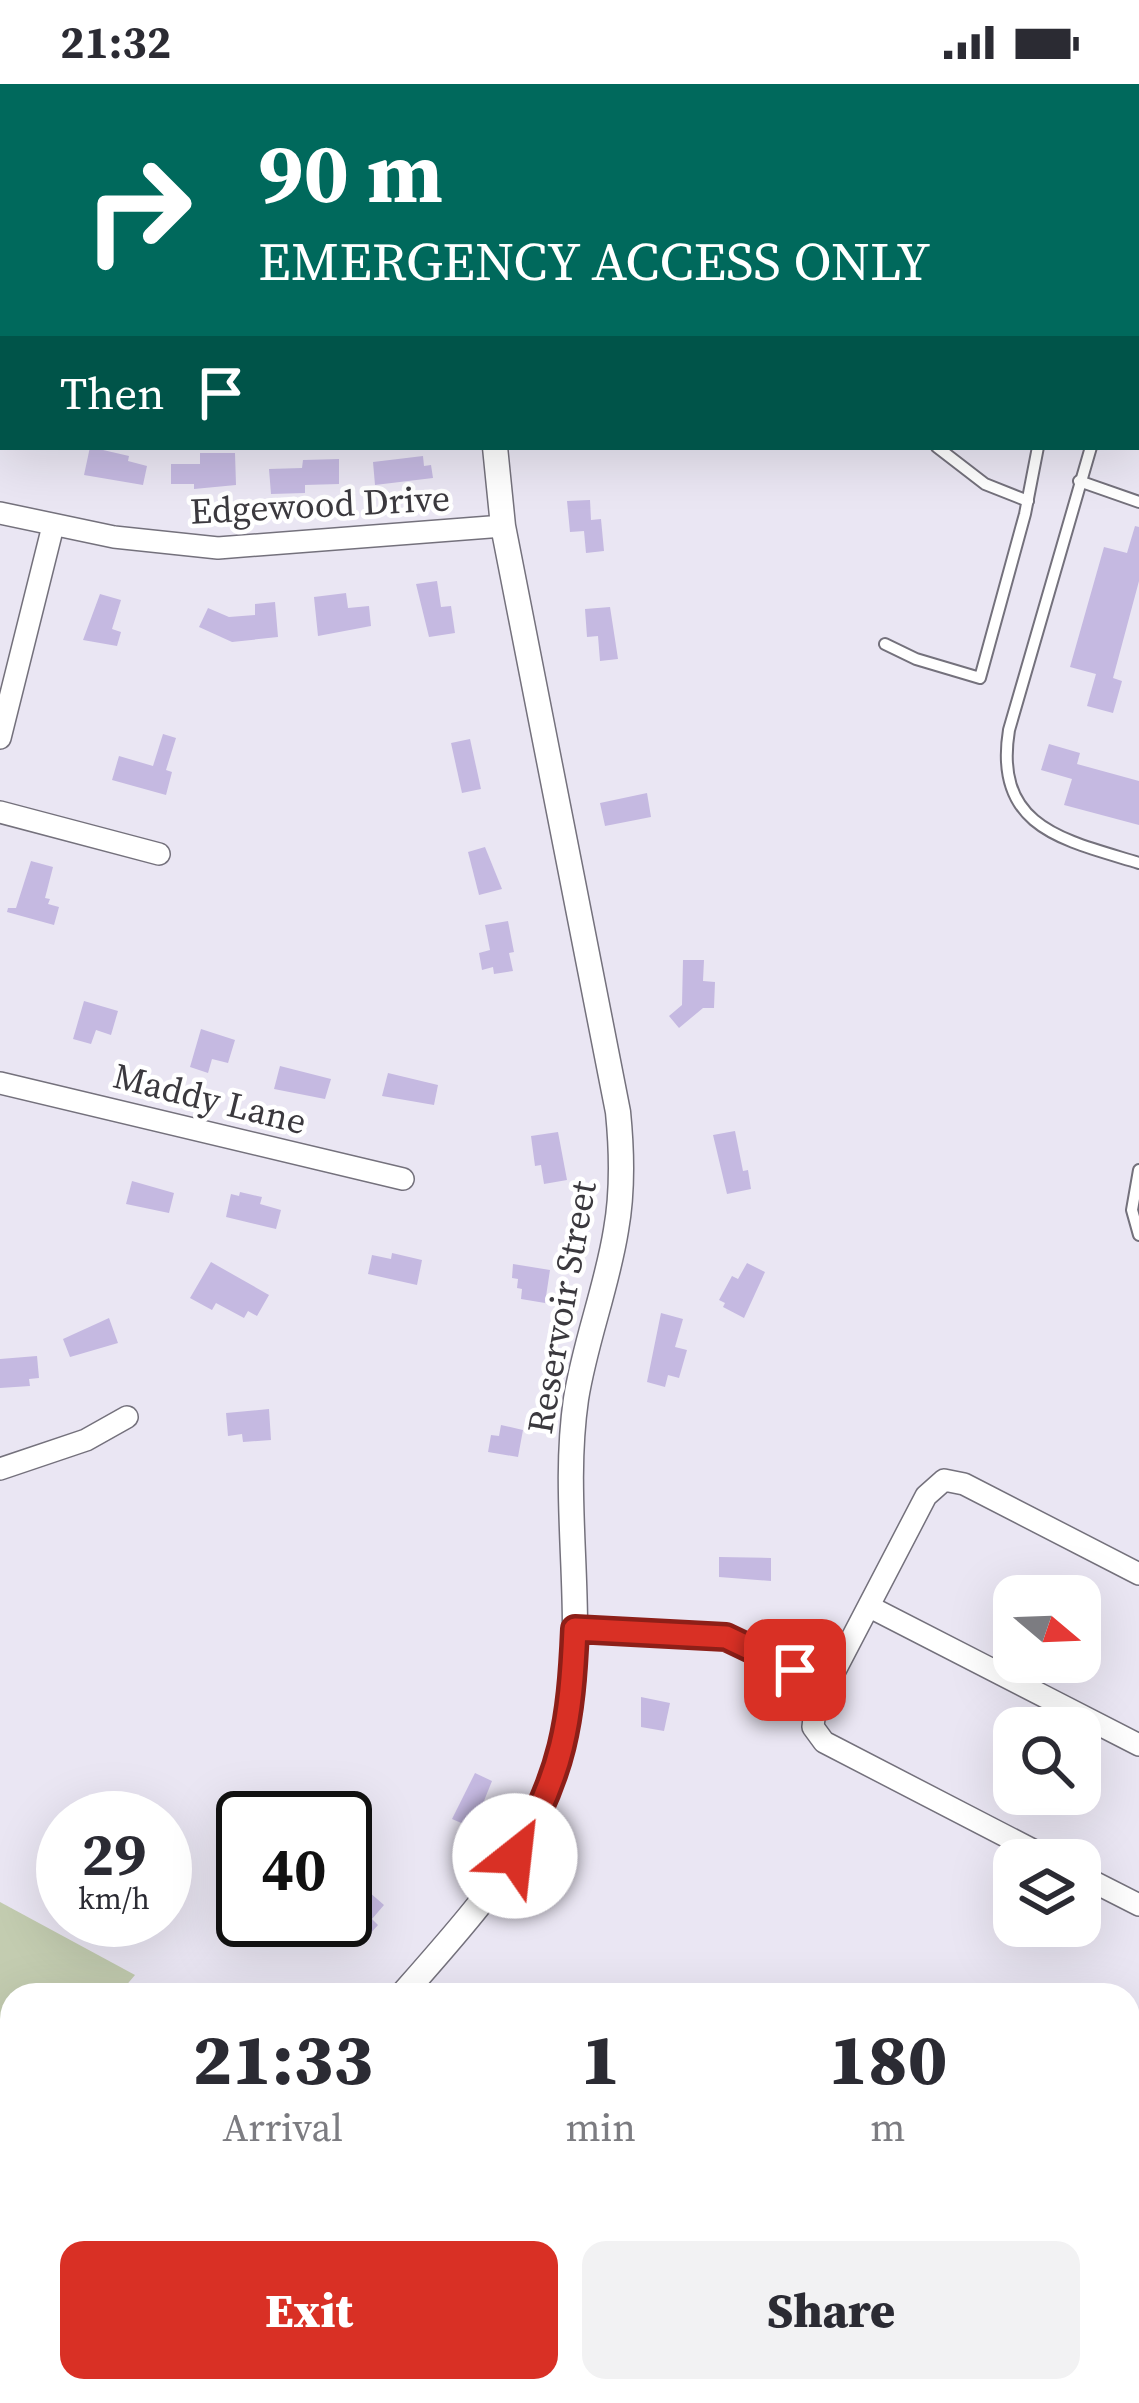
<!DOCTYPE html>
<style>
body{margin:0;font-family:"Source Serif 4",serif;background:#f2f2f3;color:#2b2b33;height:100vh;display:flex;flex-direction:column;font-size:45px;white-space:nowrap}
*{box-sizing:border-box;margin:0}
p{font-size:39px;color:#7c7c81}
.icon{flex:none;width:66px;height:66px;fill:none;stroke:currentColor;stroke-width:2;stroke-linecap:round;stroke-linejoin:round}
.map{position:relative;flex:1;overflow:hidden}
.panel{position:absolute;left:0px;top:1899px;width:1140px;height:420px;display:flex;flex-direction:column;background:#fff;border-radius:36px 36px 0 0;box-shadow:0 12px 48px #0002}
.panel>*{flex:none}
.banner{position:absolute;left:0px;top:0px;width:1140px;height:366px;box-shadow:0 12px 48px #0002;background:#00695c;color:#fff;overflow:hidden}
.needle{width:78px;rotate:109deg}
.controls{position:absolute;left:993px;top:1491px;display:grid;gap:24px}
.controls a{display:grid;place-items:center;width:108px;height:108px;border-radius:24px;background:#fff;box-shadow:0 12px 48px #0002;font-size:60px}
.speed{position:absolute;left:36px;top:1707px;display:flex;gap:24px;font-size:60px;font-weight:700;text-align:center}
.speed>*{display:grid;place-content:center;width:156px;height:156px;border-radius:50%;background:#fff;box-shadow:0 12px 48px #0002;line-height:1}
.speed small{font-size:30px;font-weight:400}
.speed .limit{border:6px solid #111;border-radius:18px;background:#fff;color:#111}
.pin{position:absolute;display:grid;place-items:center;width:102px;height:102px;color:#fff;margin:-51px;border-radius:24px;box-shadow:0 6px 18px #0006}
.me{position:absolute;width:132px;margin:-66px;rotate:29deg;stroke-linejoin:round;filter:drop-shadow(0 0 9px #0008)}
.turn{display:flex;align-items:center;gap:42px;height:252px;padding:0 60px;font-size:54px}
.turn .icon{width:156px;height:156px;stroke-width:2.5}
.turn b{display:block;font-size:84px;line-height:102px}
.then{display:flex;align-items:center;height:114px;padding:0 60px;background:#0003;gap:24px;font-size:45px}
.eta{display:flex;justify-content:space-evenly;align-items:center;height:204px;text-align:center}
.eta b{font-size:72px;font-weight:800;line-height:84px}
.button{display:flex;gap:24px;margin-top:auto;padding:24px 60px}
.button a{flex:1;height:138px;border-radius:24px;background:#d93025;color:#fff;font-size:48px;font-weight:800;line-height:138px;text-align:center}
.button a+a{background:#f2f2f3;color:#2b2b33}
.status{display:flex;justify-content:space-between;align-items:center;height:84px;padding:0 60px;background:#fff;direction:ltr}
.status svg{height:33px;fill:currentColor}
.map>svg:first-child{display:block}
.green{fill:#c3ccb0}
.building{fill:#c5b9e1}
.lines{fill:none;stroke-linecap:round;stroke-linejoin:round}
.service-casing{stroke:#74717c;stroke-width:14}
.minor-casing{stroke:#74717c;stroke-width:24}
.tertiary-casing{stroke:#74717c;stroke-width:27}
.primary-casing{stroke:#74717c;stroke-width:36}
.service{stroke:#fff;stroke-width:10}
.minor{stroke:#fff;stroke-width:21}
.tertiary{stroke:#fff;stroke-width:24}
.primary{stroke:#fff;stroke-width:33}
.route-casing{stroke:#8d1f18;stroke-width:30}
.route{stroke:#d93025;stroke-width:21}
.labels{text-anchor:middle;stroke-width:9;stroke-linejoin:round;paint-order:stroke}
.street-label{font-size:36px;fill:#3b393e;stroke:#fff}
</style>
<div class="status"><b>21:32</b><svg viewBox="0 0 49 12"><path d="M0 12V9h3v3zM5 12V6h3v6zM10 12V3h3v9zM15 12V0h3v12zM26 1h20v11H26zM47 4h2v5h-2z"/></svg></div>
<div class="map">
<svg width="1139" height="2319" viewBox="0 0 1139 2319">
<rect width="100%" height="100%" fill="#eae6f3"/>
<polygon class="green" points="0,1818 135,1891 118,1911 12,1911 12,2009 0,2005"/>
<g class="building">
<polygon points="90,363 129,372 128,377 147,382 143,401 84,391"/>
<polygon points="200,369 235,369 236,401 194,405 194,400 171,400 171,380 200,380"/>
<polygon points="423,372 424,382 431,381 433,394 375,401 373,378"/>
<polygon points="339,375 339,400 305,401 305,409 271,410 269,385 302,384 303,376"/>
<polygon points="590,416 591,436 601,435 604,467 586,469 584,447 570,448 567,417"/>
<polygon points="1135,442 1139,443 1139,497 1113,594 1122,597 1113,629 1087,622 1096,590 1070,583 1104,463 1127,469"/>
<polygon points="437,497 441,523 451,522 455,549 429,553 416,500"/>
<polygon points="346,509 348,524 369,522 371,542 318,552 314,513"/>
<polygon points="100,510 121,516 112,545 121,548 117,562 83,556"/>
<polygon points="275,518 278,553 232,558 199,543 208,524 229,533 255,531 255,520"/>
<polygon points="610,523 618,575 600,577 598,552 587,553 585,525"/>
<polygon points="163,650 176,654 166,686 172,688 166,711 112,696 119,672 153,682"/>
<polygon points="470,655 481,705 462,709 451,659"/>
<polygon points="1049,660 1080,669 1077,680 1139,697 1139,741 1064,721 1072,695 1041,686"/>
<polygon points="647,709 651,733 605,742 600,719"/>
<polygon points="485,763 502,805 479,811 468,768"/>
<polygon points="31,777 53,783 45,814 50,815 48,820 59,823 54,841 7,828 8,824 16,824"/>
<polygon points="508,837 514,868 509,869 513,887 494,890 493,883 482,886 479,869 490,866 485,841"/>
<polygon points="683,876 704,876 703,897 715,898 714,924 703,924 679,944 669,932 682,921"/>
<polygon points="84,917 118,927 111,951 96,946 91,960 73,955"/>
<polygon points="201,945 235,956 228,979 212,975 208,989 190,983"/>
<polygon points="280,982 331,995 325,1015 274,1005"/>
<polygon points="388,989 438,1001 434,1021 382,1012"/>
<polygon points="735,1047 743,1087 748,1086 751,1105 727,1110 713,1051"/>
<polygon points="558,1048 567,1096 544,1100 541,1081 535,1082 531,1052"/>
<polygon points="132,1097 174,1109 169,1129 126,1120"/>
<polygon points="240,1108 262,1113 260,1120 281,1126 276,1145 226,1133 231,1110 239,1112"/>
<polygon points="392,1169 422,1176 417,1201 368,1190 372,1171 391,1175"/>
<polygon points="211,1178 269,1211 257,1232 248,1227 244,1234 216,1219 212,1226 190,1214"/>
<polygon points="747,1179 765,1188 744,1234 723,1223 725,1219 719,1216 732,1192 738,1195"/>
<polygon points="513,1180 550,1186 545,1219 521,1215 522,1205 517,1204 518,1195 512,1194"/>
<polygon points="661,1229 683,1235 675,1263 687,1266 679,1294 668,1291 665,1303 647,1298"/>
<polygon points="109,1234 118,1259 70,1273 63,1255"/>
<polygon points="37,1272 39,1294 29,1295 30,1302 0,1304 0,1275"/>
<polygon points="269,1325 271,1356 243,1358 242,1350 228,1352 226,1329"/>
<polygon points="501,1341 523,1346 518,1373 488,1368 491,1351 499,1352"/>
<polygon points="719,1473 771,1474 771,1497 719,1493"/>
<polygon points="641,1613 670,1619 664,1647 641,1643"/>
<polygon points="475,1689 492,1697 473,1744 452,1735"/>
<polygon points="361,1801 384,1821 372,1835 378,1841 360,1861 344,1847 361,1828 348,1817"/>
</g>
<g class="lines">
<defs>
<g id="service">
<polyline points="532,0 532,3"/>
<polyline points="610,0 619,3"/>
<polyline points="826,0 830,3"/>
<polyline points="956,0 959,3"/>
<polyline points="1010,3 1011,0"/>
<polyline points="1137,57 1139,49"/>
<polyline points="1137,140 1139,140"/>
<polyline points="1137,207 1139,207"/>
<polyline points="937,363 985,400 1028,417"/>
<path d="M 1091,363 L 1009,646 C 993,744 1064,756 1139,779"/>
<polyline points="1079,397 1139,418"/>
<polyline points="885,560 916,575 980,594 1025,430 1038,363"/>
<polyline points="1139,1086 1132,1126 1139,1151"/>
<polyline points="575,1545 726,1553 826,1603"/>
</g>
<g id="minor">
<polyline points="0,429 114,453 218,464 503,442"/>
<polyline points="0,654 53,442"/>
<polyline points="0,728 159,770"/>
<polyline points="0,999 403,1095"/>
<polyline points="0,1385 86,1356 127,1333"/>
<polyline points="870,1523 1139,1661"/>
<polyline points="1052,1776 824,1658 813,1643 815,1625 926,1412 944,1396 964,1400 1139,1490"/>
<polyline points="1080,1791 1139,1821"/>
<polyline points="393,2307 487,2319"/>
</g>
<g id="tertiary">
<polyline points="367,0 376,3"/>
<path d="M 402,1911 C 511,1787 575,1718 575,1543 C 575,1467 565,1391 576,1315 C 585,1258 607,1203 616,1146 C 623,1107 622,1068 618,1028 L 503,442 L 495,363"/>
<polyline points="56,2319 64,2307"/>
</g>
<g id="primary">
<polyline points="700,0 704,3"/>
<polyline points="1137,291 1139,292"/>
</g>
</defs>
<use href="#service" class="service-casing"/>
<use href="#minor" class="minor-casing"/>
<use href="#tertiary" class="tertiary-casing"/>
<use href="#primary" class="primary-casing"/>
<use href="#service" class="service"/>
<use href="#minor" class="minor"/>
<use href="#tertiary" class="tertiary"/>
<use href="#primary" class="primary"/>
</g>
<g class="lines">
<defs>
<path id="route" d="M 515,1772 C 563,1689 571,1639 575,1545 L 726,1553 L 795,1586"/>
</defs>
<use href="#route" class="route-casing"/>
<use href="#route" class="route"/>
</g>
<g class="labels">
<g class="street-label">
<text transform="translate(320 420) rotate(-3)" y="13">Edgewood Drive</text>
<text transform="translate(210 1014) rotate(14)" y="13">Maddy Lane</text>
<text transform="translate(561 1223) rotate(-80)" y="13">Reservoir Street</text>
</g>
</g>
</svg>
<div class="controls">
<a><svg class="needle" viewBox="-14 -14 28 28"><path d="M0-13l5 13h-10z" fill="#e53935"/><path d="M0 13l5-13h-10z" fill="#7c7c81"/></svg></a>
<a><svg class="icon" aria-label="search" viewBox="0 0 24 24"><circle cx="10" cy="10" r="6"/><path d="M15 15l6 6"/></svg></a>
<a><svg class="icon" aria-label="layers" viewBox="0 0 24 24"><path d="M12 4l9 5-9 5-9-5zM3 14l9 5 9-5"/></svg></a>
</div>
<div class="speed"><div>29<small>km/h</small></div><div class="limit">40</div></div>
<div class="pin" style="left:795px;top:1586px;background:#d93025"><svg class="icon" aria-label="arrive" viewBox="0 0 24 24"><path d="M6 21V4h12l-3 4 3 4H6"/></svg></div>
<svg class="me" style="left:515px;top:1772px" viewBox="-20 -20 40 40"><circle r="19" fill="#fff"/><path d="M0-13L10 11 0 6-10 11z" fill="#d93025"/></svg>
<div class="banner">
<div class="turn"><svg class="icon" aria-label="right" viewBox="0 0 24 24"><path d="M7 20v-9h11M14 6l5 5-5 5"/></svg><div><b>90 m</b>EMERGENCY ACCESS ONLY</div></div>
<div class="then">Then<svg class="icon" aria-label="arrive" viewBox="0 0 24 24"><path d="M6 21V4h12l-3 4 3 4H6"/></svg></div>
</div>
<section class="panel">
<div class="eta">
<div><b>21:33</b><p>Arrival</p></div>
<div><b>1</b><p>min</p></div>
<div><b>180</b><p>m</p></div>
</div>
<div class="button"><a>Exit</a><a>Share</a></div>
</section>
</div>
